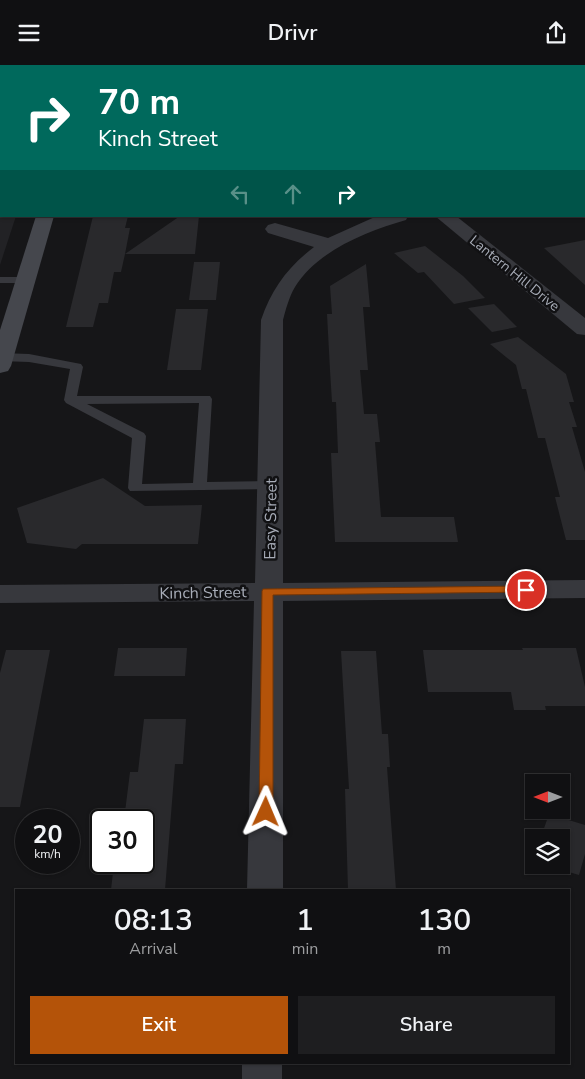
<!DOCTYPE html>
<style>
body{margin:0;font-family:"Nunito Sans",sans-serif;background:#1e1e20;color:#f1f3f6;height:100vh;display:flex;flex-direction:column;font-size:19px;white-space:nowrap}
*{box-sizing:border-box;margin:0}
p{font-size:16px;color:#9c9d9f}
.icon{flex:none;width:28px;height:28px;fill:none;stroke:currentColor;stroke-width:2;stroke-linecap:round;stroke-linejoin:round}
.map{position:relative;flex:1;overflow:hidden}
.sheet{position:absolute;left:15px;top:824px;width:555px;height:175px;display:flex;flex-direction:column;background:#101012;border-radius:0px;box-shadow:0 1px 4px #0004,0 0 0 1px #303032}
.sheet>*{flex:none}
.banner{position:absolute;left:0px;top:0px;width:585px;height:152px;box-shadow:0 1px 4px #0004,0 0 0 1px #303032;background:#00695c;color:#fff;overflow:hidden}
.needle{width:32px;rotate:270deg}
.tools{position:absolute;left:525px;top:709px;display:grid;gap:10px}
.tools a{display:grid;place-items:center;width:45px;height:45px;border-radius:0px;background:#101012;box-shadow:0 1px 4px #0004,0 0 0 1px #303032;font-size:25px}
.speed{position:absolute;left:15px;top:744px;display:flex;gap:10px;font-size:25px;font-weight:700;text-align:center}
.speed>*{display:grid;place-content:center;width:65px;height:65px;border-radius:50%;background:#101012;box-shadow:0 1px 4px #0004,0 0 0 1px #303032;line-height:1}
.speed small{font-size:12px;font-weight:400}
.speed .limit{border:2px solid #111;border-radius:8px;background:#fff;color:#111}
.pin{position:absolute;display:grid;place-items:center;width:42px;height:42px;color:#fff;margin:-21px;border:2px solid #fff;border-radius:50%;box-shadow:0 1px 5px #0007}
.me{position:absolute;width:55px;margin:-28px;rotate:1deg;stroke-linejoin:round;filter:drop-shadow(0 0 4px #0008)}
.turn{display:flex;align-items:center;gap:18px;height:105px;padding:0 15px;font-size:22px}
.turn .icon{width:65px;height:65px;stroke-width:2.5}
.turn b{display:block;font-size:35px;line-height:42px}
.lanes{display:flex;align-items:center;height:48px;padding:0 15px;background:#0003;justify-content:center;gap:25px;direction:ltr}
.lanes .off{opacity:.35}
.eta{display:flex;justify-content:space-evenly;align-items:center;height:85px;text-align:center}
.eta b{font-size:30px;font-weight:600;line-height:35px}
.primary-button{display:flex;gap:10px;margin-top:auto;padding:10px 15px}
.primary-button a{flex:1;height:58px;border-radius:0px;background:#b45309;color:#fff;font-size:20px;font-weight:600;line-height:58px;text-align:center}
.primary-button a+a{background:#1e1e20;color:#f1f3f6}
header{display:flex;justify-content:space-between;align-items:center;height:65px;padding:0 15px;background:#101012;font-size:22px;font-weight:600}
.map>svg:first-child{display:block}
.built{fill:#222225}
.building{fill:#29292c}
.lines{fill:none;stroke-linecap:round;stroke-linejoin:round}
.service{fill:#37383d;fill-rule:evenodd}
.minor{fill:#37383d;fill-rule:evenodd}
.secondary{fill:#45474d;fill-rule:evenodd}
.route{fill:#b45309;stroke:#753606}
.labels{text-anchor:middle;stroke-width:5;stroke-linejoin:round;paint-order:stroke}
.far-street-label{font-size:14px;fill:#a8adb8;stroke:#111113}
.street-label{font-size:16px;fill:#a8adb8;stroke:#111113}
</style>
<header><svg class="icon" aria-label="menu" viewBox="0 0 24 24"><path d="M4 6h16M4 12h16M4 18h16"/></svg>Drivr<svg class="icon" aria-label="share" viewBox="0 0 24 24"><path d="M12 15V3M7 8l5-5 5 5M5 13v7h14v-7"/></svg></header>
<div class="map">
<svg width="585" height="1014" viewBox="0 0 585 1014">
<rect width="100%" height="100%" fill="#161618"/>
<polygon class="built" points="0,0 67,0 1,1 1,151 16,151 0,200"/>
<g class="building">
<polygon points="93,151 128,151 125,163 130,163 125,189 180,151 199,151 195,189 125,189 121,207 114,207 108,238 99,238 93,262 66,262"/>
<polygon points="585,175 585,220 544,183"/>
<polygon points="425,181 463,211 485,233 454,239 424,207 418,208 394,188"/>
<polygon points="194,197 220,197 216,235 189,235"/>
<polygon points="366,199 370,242 363,242 368,305 360,305 364,349 377,349 380,377 375,377 381,452 454,452 458,477 335,477 331,388 338,388 336,337 332,337 330,305 327,249 332,249 330,221"/>
<polygon points="494,239 517,262 492,267 468,243"/>
<polygon points="176,244 208,244 201,305 167,305"/>
<polygon points="518,272 566,309 574,337 569,337 577,362 572,362 585,407 585,475 566,475 555,432 560,432 545,373 538,373 526,324 522,324 516,300 490,279"/>
<polygon points="103,413 145,441 202,440 198,479 82,479 76,484 27,478 17,443"/>
<polygon points="118,583 187,583 185,611 114,611"/>
<polygon points="522,583 576,583 585,622 585,641 545,641 546,645 514,645 511,627 428,627 423,585 523,585"/>
<polygon points="6,585 50,585 20,742 0,742 0,608"/>
<polygon points="341,586 376,586 382,669 388,669 390,702 387,702 396,825 348,825 345,724 349,724"/>
<polygon points="144,654 186,654 183,699 175,699 165,825 111,825 114,798 144,798 144,755 124,755 130,707 138,707"/>
<polygon points="549,749 585,760 585,789 579,810 545,800 561,800 561,772 541,772"/>
</g>
<g class="lines">
<g class="service">
<rect x="0" y="82" width="1" height="6"/>
<polygon points="0,212 26,212 32,215 26,218 0,218"/>
<path d="M 0,288 L 29,289 L 81,299 L 83,302 L 77,331 L 210,331 L 212,334 L 207,417 L 270,416 L 277,420 L 270,424 L 130,426 L 128,423 L 132,373 L 66,338 L 64,335 L 70,304 L 29,297 L 0,296 ZM 199,338 L 193,418 L 142,419 L 146,371 L 144,368 L 87,339 Z"/>
</g>
<g class="minor">
<rect x="305" y="0" width="14" height="1"/>
<rect x="510" y="0" width="14" height="1"/>
<rect x="584" y="69" width="1" height="11"/>
<path d="M 377,151 L 408,151 L 406,155 C 367,166 317,186 295,222 C 289,232 286,244 283,255 L 283,518 L 585,515 L 585,533 L 283,536 L 283,825 L 247,825 L 254,536 L 0,538 L 0,520 L 255,518 L 261,255 C 272,223 288,202 314,182 L 268,168 L 265,164 L 268,160 L 275,158 L 328,173 Z"/>
<polygon points="435,151 456,151 585,253 585,270 577,269"/>
<rect x="242" y="998" width="40" height="16"/>
</g>
<g class="secondary">
<rect x="84" y="0" width="14" height="1"/>
<polygon points="36,151 54,151 11,301 8,306 0,308 0,265"/>
</g>
</g>
<polygon class="route" points="526,521 531,525 530,527 273,530 273,747 271,751 266,753 261,751 259,747 262,526 263,524"/>
<g class="labels">
<g class="far-street-label">
<text transform="translate(515 208) rotate(39)" y="5">Lantern Hill Drive</text>
</g>
<g class="street-label">
<text transform="translate(270 454) rotate(-89)" y="6">Easy Street</text>
<text transform="translate(203 527) rotate(-1)" y="6">Kinch Street</text>
</g>
</g>
</svg>
<div class="tools">
<a><svg class="needle" viewBox="-14 -14 28 28"><path d="M0-13l5 13h-10z" fill="#e53935"/><path d="M0 13l5-13h-10z" fill="#9c9d9f"/></svg></a>
<a><svg class="icon" aria-label="layers" viewBox="0 0 24 24"><path d="M12 4l9 5-9 5-9-5zM3 14l9 5 9-5"/></svg></a>
</div>
<div class="speed"><div>20<small>km/h</small></div><div class="limit">30</div></div>
<div class="pin" style="left:526px;top:525px;background:#d93025"><svg class="icon" aria-label="arrive" viewBox="0 0 24 24"><path d="M6 21V4h12l-3 4 3 4H6"/></svg></div>
<svg class="me" style="left:266px;top:747px" viewBox="-20 -20 40 40"><path d="M0-17L14 15 0 8-14 15z" fill="#b45309" stroke="#fff" stroke-width="4"/></svg>
<div class="banner">
<div class="turn"><svg class="icon" aria-label="right" viewBox="0 0 24 24"><path d="M7 20v-9h11M14 6l5 5-5 5"/></svg><div><b>70 m</b>Kinch Street</div></div>
<div class="lanes"><svg class="icon off" aria-label="left" viewBox="0 0 24 24"><path d="M17 20v-9H6M10 6l-5 5 5 5"/></svg><svg class="icon off" aria-label="ahead" viewBox="0 0 24 24"><path d="M12 20V5M6 11l6-6 6 6"/></svg><svg class="icon" aria-label="right" viewBox="0 0 24 24"><path d="M7 20v-9h11M14 6l5 5-5 5"/></svg></div>
</div>
<section class="sheet">
<div class="eta">
<div><b>08:13</b><p>Arrival</p></div>
<div><b>1</b><p>min</p></div>
<div><b>130</b><p>m</p></div>
</div>
<div class="primary-button"><a>Exit</a><a>Share</a></div>
</section>
</div>
